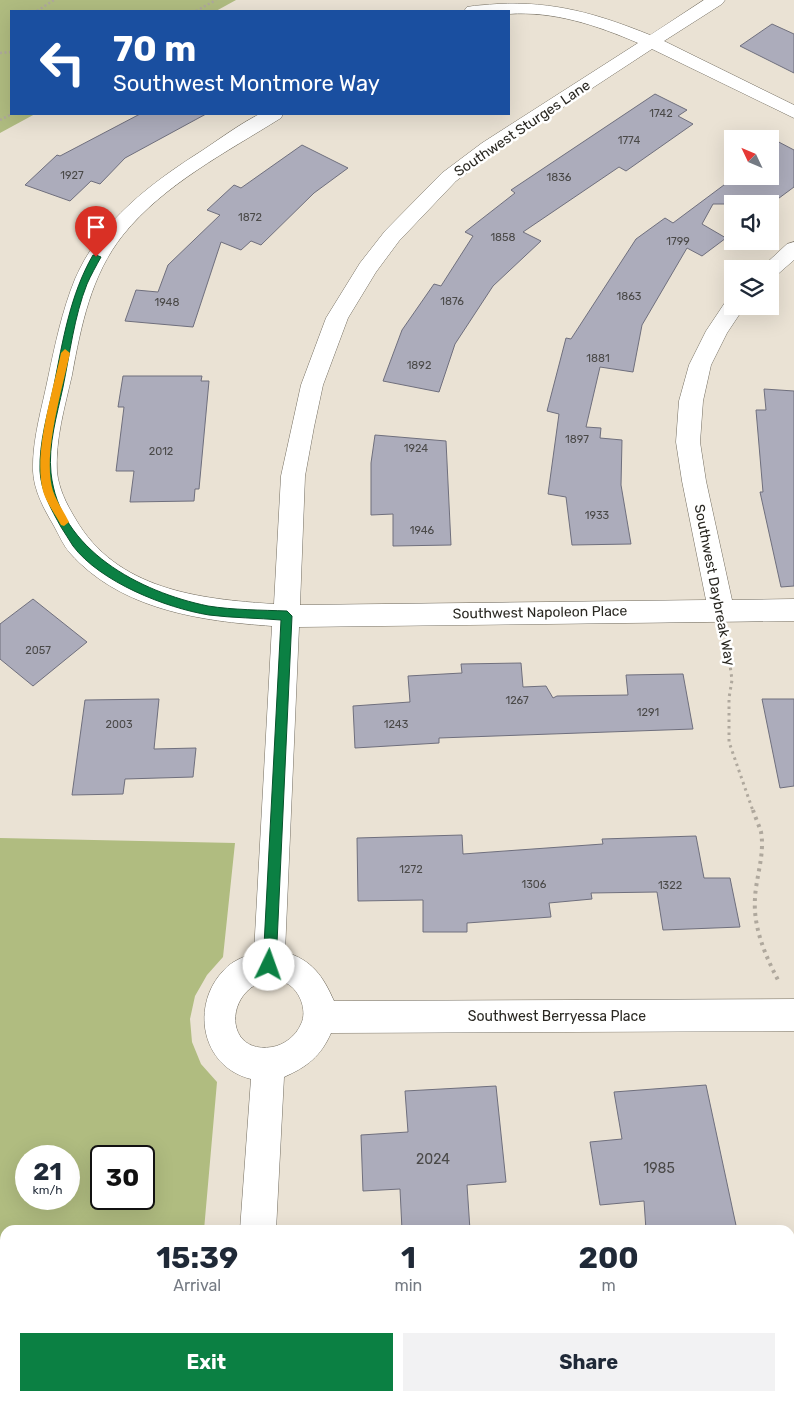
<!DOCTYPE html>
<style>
body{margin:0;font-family:Rubik,sans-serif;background:#f2f2f3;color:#1f2937;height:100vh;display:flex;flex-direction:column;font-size:19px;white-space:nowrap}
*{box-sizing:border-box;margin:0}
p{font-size:16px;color:#747a83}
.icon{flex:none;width:28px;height:28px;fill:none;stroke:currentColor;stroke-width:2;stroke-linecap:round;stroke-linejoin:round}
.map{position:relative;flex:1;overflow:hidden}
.sheet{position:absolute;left:0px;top:1225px;width:795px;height:176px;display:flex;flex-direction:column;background:#fff;border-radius:15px 15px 0 0;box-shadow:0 5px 20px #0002}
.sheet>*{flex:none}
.hud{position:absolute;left:10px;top:10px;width:500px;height:105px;border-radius:0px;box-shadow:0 5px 20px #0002;background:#1a4fa0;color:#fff;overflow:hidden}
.needle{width:32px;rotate:314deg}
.tools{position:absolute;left:724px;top:130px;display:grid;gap:10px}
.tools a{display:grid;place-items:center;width:55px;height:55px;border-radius:0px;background:#fff;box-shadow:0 5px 20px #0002;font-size:25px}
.speed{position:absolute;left:15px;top:1145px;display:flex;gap:10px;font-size:25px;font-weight:700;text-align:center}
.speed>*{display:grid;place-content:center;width:65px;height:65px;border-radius:50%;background:#fff;box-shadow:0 5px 20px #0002;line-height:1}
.speed small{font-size:12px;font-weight:400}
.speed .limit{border:2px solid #111;border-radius:8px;background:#fff;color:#111}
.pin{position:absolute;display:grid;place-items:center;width:42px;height:42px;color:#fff;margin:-51px -21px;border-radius:50% 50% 50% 0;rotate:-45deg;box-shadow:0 0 5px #0007}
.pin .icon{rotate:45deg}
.me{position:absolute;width:55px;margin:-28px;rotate:3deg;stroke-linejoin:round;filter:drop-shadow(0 0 4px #0008)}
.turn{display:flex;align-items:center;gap:18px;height:105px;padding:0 20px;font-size:22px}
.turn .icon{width:65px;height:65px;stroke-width:2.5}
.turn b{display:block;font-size:35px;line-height:42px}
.eta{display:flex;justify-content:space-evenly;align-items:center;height:85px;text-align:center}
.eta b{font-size:30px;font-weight:700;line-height:35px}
.primary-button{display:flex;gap:10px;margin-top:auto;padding:10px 20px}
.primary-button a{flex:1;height:58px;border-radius:0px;background:#0b8043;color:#fff;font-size:20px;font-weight:700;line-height:58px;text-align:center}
.primary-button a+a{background:#f2f2f3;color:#1f2937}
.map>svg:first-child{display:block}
.green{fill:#b0bc80;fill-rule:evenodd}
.building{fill:#acacbb;stroke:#6f6f7d}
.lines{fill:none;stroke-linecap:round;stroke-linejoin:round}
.minor-casing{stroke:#746e61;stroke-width:1}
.path-far2{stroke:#afa89d;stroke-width:2.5;stroke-dasharray:2 2.5;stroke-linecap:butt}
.path-far1{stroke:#afa89d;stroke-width:3;stroke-dasharray:2.5 4;stroke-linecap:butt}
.path{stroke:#afa89d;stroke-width:4;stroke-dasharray:3 4.5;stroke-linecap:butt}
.minor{fill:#fff;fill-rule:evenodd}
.route{fill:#0b8043;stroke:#07532c}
.slow{fill:#f59e0b}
.labels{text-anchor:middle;stroke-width:5;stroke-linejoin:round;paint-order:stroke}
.number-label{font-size:11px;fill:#4a4948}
.street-label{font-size:14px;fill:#2a2822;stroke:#fff}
.near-number-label{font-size:14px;fill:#4a4948}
</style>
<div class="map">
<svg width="794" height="1401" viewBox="0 0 794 1401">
<rect width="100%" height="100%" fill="#eae2d4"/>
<g class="green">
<polygon points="0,0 236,0 216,11 11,11 11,114 35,114 0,133"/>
<path d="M 0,838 L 235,843 L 223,957 L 207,975 L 195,996 L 190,1019 L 192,1042 L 201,1064 L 217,1082 L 204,1230 L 5,1230 L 5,1263 L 0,1263 ZM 26,1156 L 69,1156 L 69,1199 L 26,1199 ZM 144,1156 L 144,1199 L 101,1199 L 101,1156 Z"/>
</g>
<g class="building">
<polygon points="772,24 794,34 794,73 740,46"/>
<polygon points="655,94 687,110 678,116 693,124 626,171 619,167 523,232 541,241 493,286 455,344 439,392 383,381 402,330 434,284 441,286 473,236 465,232 515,193 511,190"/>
<polygon points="140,114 206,114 125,158 100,184 91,181 70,201 25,185 57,155 60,156"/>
<polygon points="773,139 794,150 794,187 771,204 713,204 702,224 726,238 702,256 687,248 642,325 633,372 600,367 586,427 601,428 600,438 622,440 621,485 631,544 572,545 566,497 548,494 559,414 547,411 566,338 571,339 636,239 665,218 673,223 736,176 770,176 770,142"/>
<polygon points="302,145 348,168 314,193 261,245 251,241 241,250 221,242 193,327 125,321 136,290 158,292 168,265 220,215 207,210 234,185 241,188"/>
<polygon points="123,376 202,376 201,381 209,381 199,489 195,489 194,501 130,502 134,471 116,471 124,407 118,407"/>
<polygon points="764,389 794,391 794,586 781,587 760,492 763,492 756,410 766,410"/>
<polygon points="375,435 446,441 451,545 393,546 393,514 371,515 371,463"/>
<polygon points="33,599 87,642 33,686 0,659 0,624"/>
<polygon points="521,663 523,687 546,686 553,698 557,696 628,695 626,675 683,674 693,729 439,738 439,743 355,748 353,706 410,702 408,676 462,673 461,664"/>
<polygon points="159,699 154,749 196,748 193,777 125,779 123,794 72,795 85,700"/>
<polygon points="762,699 794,699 794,786 780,788"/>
<polygon points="462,835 463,854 603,844 602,839 696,836 704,878 730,878 740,927 663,930 657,892 591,893 592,899 549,903 551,917 467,923 467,932 423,932 423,900 358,901 357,838"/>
<polygon points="706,1085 737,1230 646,1230 644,1201 600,1205 590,1142 622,1139 614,1092"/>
<polygon points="496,1086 506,1182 467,1185 470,1230 402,1230 400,1189 363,1191 361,1135 408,1132 405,1091"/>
</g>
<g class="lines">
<defs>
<g id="minor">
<path d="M 704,0 L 725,0 L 722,4 L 664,41 L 794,105 L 794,118 L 652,49 L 496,151 L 456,181 L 399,241 L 376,272 L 348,318 L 323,385 L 314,427 L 305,476 L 300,605 L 706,600 L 682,481 L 676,442 L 679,401 L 689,365 L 706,331 L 726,301 L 732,299 L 732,306 L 745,306 L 727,333 L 711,365 L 703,401 L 700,442 L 706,481 L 732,600 L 794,599 L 794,621 L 299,627 L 285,952 C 312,960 323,976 334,1001 L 794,999 L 794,1031 L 331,1033 C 321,1056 307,1067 284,1077 L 276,1230 L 240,1230 L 251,1079 C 201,1067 190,1005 224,970 C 232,961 243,957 254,953 L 272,626 C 201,621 121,610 70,553 C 63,545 59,535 54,526 C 44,509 34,491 33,471 C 32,440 42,408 48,378 C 55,345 62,311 75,279 C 100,221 151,183 203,150 C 218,140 244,121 260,114 C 266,112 276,114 283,114 L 281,118 C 227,152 164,184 123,235 C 91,275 81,326 72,375 C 65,406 55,440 57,472 C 59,489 66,503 75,518 C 116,590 199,599 274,604 L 281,476 L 301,385 L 326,318 L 360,263 L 385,231 L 442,173 L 482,143 L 638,43 C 596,25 554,11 509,14 L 509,11 L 464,11 L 467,7 C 477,5 487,5 497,4 C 554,1 598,14 650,35 ZM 269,980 C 274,981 280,980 284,982 C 299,988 308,1010 301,1024 C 296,1036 284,1045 272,1047 C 223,1055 224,988 269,980 Z"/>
<polygon points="794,242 794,260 778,274 770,276 770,269 760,269 787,244"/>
<rect x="230" y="1396" width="38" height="5"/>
</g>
</defs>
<use href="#minor" class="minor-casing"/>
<g class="path-far2">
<polyline points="37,11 54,0"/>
<polyline points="196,11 216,0"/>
<polyline points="0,53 11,52"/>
<polyline points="0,120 12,114"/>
</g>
<polyline class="path-far1" points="727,642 732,680 729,698 729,742 753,811"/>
<path class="path" d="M 753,810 C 755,817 759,825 761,832 C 765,854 756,877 755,898 C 753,927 765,955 778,980"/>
<use href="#minor" class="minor"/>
</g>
<path class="route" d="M 93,255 L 96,255 L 101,257 C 96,266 91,275 87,284 C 74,317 70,353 63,387 C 57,415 48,445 51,473 C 59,550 140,592 208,606 C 233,610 261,610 287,611 L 292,616 L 276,965 L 274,970 L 269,971 L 265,970 L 263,965 L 281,620 C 258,618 233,618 209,615 C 166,608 100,582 73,546 C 69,540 65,533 61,527 C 51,509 41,491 40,471 C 39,442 48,413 54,385 C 63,340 70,295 93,255 Z"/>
<path class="slow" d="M 65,349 L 70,353 C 62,390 42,456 53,491 C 57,502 64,512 69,522 L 64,526 L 61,525 C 55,514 46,502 43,491 C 33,453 53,391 61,353 Z"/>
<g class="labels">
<g class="number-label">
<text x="661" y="117">1742</text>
<text x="629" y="144">1774</text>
<text x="72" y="179">1927</text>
<text x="559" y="181">1836</text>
<text x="250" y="221">1872</text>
<text x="503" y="241">1858</text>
<text x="678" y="245">1799</text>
<text x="629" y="300">1863</text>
<text x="452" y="305">1876</text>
<text x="167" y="306">1948</text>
<text x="598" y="362">1881</text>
<text x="419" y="369">1892</text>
<text x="577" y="443">1897</text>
<text x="416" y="452">1924</text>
<text x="161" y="455">2012</text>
<text x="597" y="519">1933</text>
<text x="422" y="534">1946</text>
<text x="38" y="654">2057</text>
<text x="517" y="704">1267</text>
<text x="648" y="716">1291</text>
<text x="119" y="728">2003</text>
<text x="396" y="728">1243</text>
<text x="411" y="873">1272</text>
<text x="534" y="888">1306</text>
<text x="670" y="889">1322</text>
</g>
<g class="street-label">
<text transform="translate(522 128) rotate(-34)" y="5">Southwest Sturges Lane</text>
<text transform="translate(715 585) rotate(79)" y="5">Southwest Daybreak Way</text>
<text transform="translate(540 612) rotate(-1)" y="5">Southwest Napoleon Place</text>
<text x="557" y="1021">Southwest Berryessa Place</text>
</g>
<g class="near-number-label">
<text x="433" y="1164">2024</text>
<text x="659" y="1173">1985</text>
</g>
</g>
</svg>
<div class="tools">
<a><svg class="needle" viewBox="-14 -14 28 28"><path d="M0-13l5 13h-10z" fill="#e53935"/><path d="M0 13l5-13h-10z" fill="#747a83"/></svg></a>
<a><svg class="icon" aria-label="sound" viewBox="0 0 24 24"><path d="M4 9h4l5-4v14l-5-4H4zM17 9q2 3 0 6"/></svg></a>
<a><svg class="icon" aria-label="layers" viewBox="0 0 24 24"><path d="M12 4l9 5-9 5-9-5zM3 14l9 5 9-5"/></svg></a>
</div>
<div class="speed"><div>21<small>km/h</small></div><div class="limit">30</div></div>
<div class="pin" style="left:96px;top:257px;background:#d93025"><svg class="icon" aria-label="arrive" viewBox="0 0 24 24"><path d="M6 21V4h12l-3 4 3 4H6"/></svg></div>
<svg class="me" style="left:269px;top:965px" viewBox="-20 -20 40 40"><circle r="19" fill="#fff"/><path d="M0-13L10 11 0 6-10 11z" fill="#0b8043"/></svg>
<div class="hud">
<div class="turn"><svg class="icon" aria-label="left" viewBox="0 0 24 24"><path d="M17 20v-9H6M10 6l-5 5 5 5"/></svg><div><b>70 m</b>Southwest Montmore Way</div></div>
</div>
<section class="sheet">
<div class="eta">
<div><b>15:39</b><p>Arrival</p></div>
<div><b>1</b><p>min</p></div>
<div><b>200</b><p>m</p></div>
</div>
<div class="primary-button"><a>Exit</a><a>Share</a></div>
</section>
</div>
